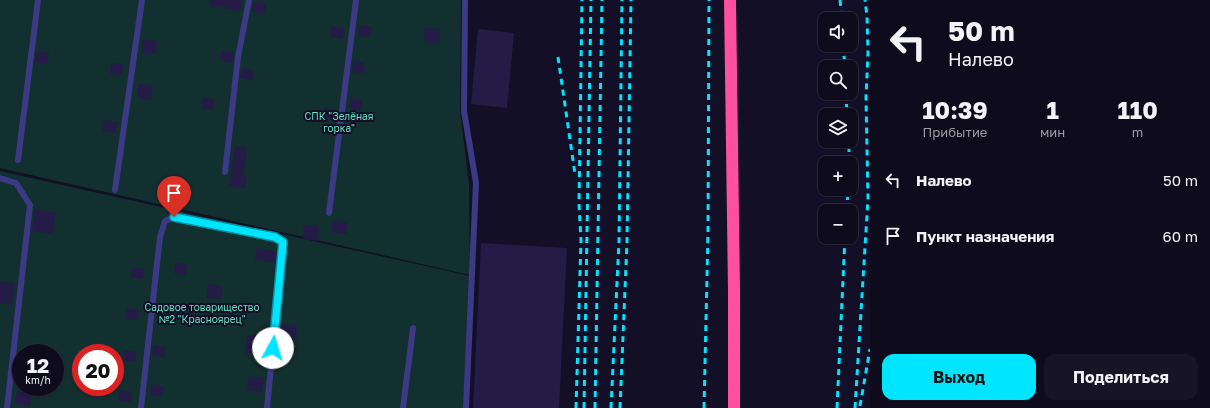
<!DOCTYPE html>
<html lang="ru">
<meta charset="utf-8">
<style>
body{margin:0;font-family:"Golos Text",sans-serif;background:#171425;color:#f1f3f6;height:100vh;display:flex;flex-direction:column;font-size:15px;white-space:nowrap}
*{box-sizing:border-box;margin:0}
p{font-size:13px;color:#9b9ba3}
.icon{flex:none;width:22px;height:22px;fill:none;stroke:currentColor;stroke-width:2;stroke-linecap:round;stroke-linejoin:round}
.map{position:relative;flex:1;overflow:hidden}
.sheet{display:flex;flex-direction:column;background:#0e0b1c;width:340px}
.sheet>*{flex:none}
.guide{background:#0e0b1c;color:#f1f3f6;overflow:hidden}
.buttons{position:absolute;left:818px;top:12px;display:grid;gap:8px}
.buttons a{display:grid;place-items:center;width:40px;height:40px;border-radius:8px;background:#0e0b1c;box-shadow:0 1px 3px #0004,0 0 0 1px #2e2b3b;font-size:20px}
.speed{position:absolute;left:12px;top:344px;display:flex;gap:8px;font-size:20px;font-weight:700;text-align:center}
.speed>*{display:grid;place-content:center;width:52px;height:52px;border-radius:50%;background:#0e0b1c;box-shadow:0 1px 3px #0004,0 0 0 1px #2e2b3b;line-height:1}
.speed small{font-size:10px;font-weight:400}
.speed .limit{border:6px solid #d22;background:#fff;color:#111}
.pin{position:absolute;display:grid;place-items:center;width:34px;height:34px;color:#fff;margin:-41px -17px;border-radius:50% 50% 50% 0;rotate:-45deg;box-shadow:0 0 4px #0007}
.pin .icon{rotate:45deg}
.me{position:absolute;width:44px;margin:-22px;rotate:6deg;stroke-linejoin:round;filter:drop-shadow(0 0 3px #0008)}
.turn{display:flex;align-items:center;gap:14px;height:84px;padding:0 12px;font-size:18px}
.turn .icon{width:52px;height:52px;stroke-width:2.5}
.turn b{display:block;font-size:28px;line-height:34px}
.eta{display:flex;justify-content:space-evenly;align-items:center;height:68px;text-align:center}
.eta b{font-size:24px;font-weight:700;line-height:28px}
.action{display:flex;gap:8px;margin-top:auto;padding:8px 12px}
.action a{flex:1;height:46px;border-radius:12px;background:#00e5ff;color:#111;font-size:16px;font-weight:700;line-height:46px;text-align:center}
.action a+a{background:#171425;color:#f1f3f6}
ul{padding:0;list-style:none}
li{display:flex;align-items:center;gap:12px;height:56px;padding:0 12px}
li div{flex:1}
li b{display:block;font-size:15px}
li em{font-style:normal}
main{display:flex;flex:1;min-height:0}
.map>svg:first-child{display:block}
.green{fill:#12302f;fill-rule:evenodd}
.building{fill:#241b47}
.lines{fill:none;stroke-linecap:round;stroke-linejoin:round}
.lane{stroke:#3d3a85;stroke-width:6}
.highway{stroke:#ff4fa3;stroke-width:12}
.rail{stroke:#00e5ff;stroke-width:3;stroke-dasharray:6 5;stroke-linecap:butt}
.route-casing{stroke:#0095a6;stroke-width:10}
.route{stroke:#00e5ff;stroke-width:7}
.labels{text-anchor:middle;stroke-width:4;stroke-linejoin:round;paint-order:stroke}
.park-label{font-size:10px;fill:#5fe0c0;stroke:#130f26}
</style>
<main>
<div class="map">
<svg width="870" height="408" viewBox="0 0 870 408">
<rect width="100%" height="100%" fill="#130f26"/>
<g class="green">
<polygon points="0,0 461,0 460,111 469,184 470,275 0,168"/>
<path d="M 0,171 L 470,276 L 464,408 L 0,408 ZM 21,353 L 55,353 L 55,387 L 21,387 ZM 81,353 L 115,353 L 115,387 L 81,387 Z"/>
</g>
<g class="building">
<polygon points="209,0 242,0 240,11 209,5"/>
<polygon points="254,1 266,4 264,14 252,12"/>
<polygon points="359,25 372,27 370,37 358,36"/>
<polygon points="332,26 344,28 343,39 331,37"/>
<polygon points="425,28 440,29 439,43 424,42"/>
<polygon points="478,29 514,33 507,108 471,104"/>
<polygon points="143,40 157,41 156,54 142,53"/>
<polygon points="222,50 234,52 232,63 220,60"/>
<polygon points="37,52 49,53 47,64 35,62"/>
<polygon points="353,61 365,63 364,73 352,72"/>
<polygon points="111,63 124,64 122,75 110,73"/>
<polygon points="242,68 254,70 252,81 240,78"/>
<polygon points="138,84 153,86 151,100 137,98"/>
<polygon points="203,97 215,100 213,110 201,108"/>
<polygon points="350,98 362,100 361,110 349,109"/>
<polygon points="324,108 336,110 334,120 322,119"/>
<polygon points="104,120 117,122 115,133 103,131"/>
<polygon points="235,146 247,148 243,176 247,176 245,188 229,186"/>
<polygon points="35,209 56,213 52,234 32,231"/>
<polygon points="332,221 347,223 346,234 331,232"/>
<polygon points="304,225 319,227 317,241 303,239"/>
<polygon points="481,243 567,248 559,408 473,408"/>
<polygon points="257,248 278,252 275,263 255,260"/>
<polygon points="175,263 187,264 186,275 174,273"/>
<polygon points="132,267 144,269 143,279 131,278"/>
<polygon points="0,281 15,284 11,305 0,303"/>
<polygon points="208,284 223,286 221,299 206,298"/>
<polygon points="157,303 169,304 168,315 156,313"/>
<polygon points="127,308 139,310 138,320 126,319"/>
<polygon points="282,324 297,326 295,340 281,338"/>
<polygon points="247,335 268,337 266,355 245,353"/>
<polygon points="153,345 166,347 164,358 152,356"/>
<polygon points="124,350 136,352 135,362 123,361"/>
<polygon points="249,376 264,378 262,392 247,390"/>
<polygon points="151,384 164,386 162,396 150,395"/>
<polygon points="119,390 132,392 130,402 118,401"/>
<polygon points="17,391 32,393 30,406 15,404"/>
</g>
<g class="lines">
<g class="lane">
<polyline points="465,0 464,111 476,183 466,408"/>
<polyline points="18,160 38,0"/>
<polyline points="225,172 238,57 249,0"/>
<polyline points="0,178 16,183 30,205 7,408"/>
<polyline points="115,190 142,0"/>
<polyline points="329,213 356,0"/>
<polyline points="141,408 160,237 165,221 174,217 275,237 283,243 267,408"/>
<polyline points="403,408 413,328"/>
</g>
<polyline class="highway" points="730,0 734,291 734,408"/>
<g class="rail">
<polyline points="840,0 842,19"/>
<polyline points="843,45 845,67"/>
<polyline points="558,57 575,174"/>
<polyline points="846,93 847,115"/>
<polyline points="849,163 849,141"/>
<polyline points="847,211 848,189"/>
<polyline points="860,406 870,349"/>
<polyline points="576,408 581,240 579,204 582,0"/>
<polyline points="584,408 591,0"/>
<polyline points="595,408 602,0"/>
<polyline points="611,408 619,241 622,0"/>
<polyline points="620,408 627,242 631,0"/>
<polyline points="704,408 708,233 709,0"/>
<polyline points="837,408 845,237"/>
<polyline points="855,408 868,199 866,97 868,53 867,16 865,0"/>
</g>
</g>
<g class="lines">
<defs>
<polyline id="route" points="174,217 275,237 283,242 273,348"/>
</defs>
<use href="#route" class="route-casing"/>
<use href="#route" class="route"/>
</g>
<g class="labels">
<g class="park-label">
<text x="339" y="120">СПК "Зелёная<tspan x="339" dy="12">горка"</tspan></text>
<text x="202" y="311">Садовое товарищество<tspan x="202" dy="12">№2 "Красноярец"</tspan></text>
</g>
</g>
</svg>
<div class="buttons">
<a><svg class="icon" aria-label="sound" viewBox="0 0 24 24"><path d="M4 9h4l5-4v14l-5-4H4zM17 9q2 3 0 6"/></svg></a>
<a><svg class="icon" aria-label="search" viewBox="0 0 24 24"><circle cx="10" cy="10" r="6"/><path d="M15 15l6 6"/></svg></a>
<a><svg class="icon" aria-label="layers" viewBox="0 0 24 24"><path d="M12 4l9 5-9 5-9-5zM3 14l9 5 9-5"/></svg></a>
<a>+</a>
<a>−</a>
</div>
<div class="speed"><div>12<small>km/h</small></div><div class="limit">20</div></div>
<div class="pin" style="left:174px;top:217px;background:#d93025"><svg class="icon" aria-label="arrive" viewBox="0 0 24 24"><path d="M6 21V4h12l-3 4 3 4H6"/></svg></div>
<svg class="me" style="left:273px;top:348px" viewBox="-20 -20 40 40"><circle r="19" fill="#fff"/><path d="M0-13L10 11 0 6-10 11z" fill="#00e5ff"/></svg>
</div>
<section class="sheet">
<div class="guide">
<div class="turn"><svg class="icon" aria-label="left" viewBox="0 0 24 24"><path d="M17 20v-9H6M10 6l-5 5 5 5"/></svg><div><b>50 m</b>Налево</div></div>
</div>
<div class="eta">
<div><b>10:39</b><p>Прибытие</p></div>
<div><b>1</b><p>мин</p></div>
<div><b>110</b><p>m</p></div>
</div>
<ul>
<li><svg class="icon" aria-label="left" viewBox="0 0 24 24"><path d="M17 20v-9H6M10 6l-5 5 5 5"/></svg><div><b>Налево</b></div><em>50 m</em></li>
<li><svg class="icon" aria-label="arrive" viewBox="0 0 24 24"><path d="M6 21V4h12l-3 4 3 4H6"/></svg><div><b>Пункт назначения</b></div><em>60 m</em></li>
</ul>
<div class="action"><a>Выход</a><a>Поделиться</a></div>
</section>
</main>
